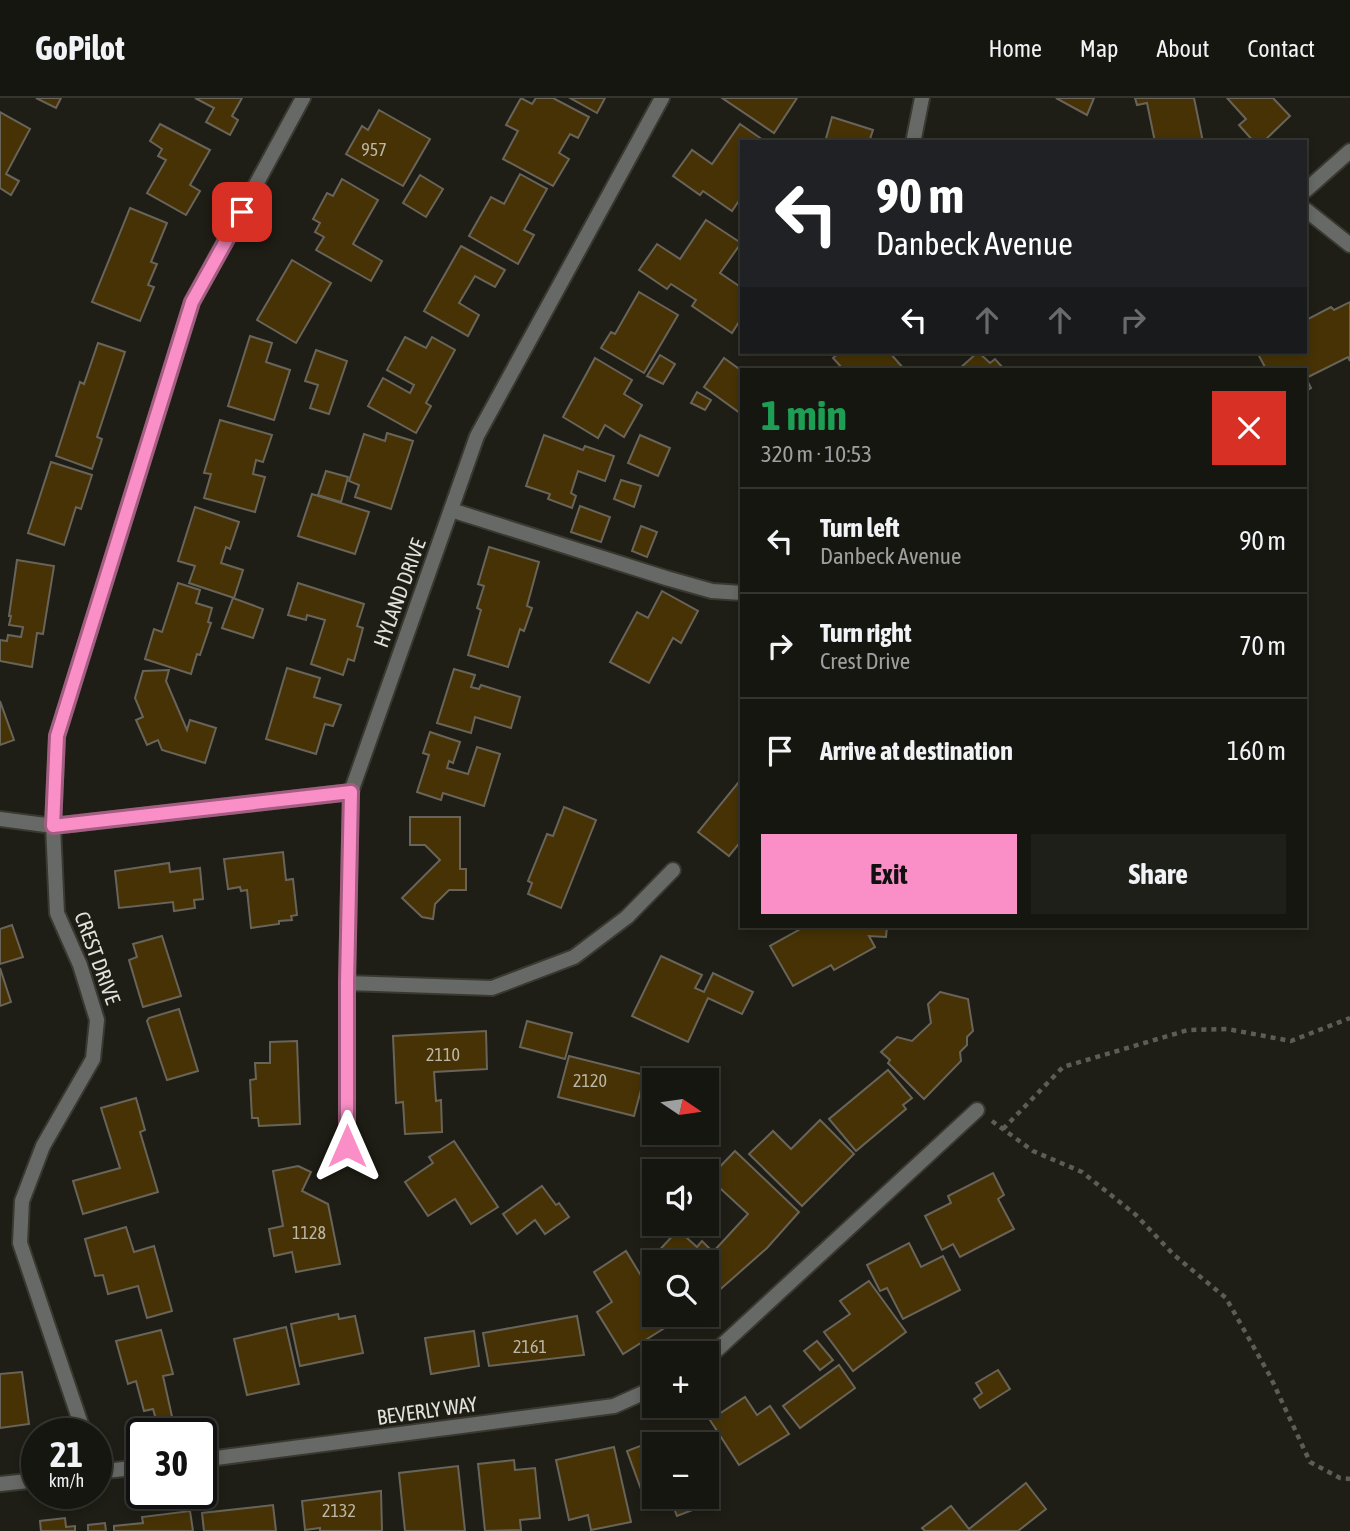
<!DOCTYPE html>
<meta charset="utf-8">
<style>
body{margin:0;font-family:"Asap Condensed",sans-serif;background:#1f1f19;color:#f1f3f6;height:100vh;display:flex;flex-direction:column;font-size:26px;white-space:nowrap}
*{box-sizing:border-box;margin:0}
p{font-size:23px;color:#9e9f9f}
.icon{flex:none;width:38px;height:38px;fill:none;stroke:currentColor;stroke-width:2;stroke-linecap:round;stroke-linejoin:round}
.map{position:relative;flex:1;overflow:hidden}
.side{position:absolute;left:740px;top:270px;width:567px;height:560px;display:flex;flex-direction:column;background:#161610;border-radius:0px;box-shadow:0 4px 10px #0003,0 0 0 2px #353530}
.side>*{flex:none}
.top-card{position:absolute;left:740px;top:42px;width:567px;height:214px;border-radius:0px;box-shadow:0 4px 10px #0003,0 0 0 2px #353530;background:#202124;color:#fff;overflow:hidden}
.needle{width:46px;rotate:103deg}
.controls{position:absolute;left:642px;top:970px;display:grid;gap:14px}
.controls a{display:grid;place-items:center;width:77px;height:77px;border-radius:0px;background:#161610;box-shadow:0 4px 10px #0003,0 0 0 2px #353530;font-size:35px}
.speed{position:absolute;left:21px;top:1320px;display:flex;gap:14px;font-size:35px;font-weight:700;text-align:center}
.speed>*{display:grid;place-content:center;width:91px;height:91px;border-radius:50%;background:#161610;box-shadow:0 4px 10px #0003,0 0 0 2px #353530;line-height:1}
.speed small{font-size:18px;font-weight:400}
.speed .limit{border:4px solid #111;border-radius:10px;background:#fff;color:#111}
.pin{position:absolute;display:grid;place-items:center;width:60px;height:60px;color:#fff;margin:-30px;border-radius:14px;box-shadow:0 4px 10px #0006}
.me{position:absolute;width:77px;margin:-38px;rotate:0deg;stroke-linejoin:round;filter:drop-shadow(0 0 5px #0008)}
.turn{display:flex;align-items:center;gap:24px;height:147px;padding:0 21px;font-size:32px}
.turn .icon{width:91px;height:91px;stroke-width:2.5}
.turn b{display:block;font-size:49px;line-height:60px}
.lanes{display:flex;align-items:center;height:66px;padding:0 21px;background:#0003;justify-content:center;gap:35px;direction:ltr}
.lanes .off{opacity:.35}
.round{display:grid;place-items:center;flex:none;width:74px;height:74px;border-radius:0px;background:#1f1f19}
.head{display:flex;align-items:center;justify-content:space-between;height:119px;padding:0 21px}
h1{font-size:42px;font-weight:700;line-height:52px;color:#1e9e55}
.button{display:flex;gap:14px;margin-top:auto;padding:14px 21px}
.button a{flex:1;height:80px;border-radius:0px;background:#fa8fc7;color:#111;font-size:28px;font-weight:700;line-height:80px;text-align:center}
.button a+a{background:#1f1f19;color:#f1f3f6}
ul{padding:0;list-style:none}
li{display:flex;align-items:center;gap:21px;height:105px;padding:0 21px;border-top:2px solid #353530}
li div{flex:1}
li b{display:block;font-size:26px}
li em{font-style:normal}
header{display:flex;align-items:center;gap:42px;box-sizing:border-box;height:98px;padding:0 35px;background:#161610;border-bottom:2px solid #353530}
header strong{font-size:33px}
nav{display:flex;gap:38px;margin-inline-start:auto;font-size:24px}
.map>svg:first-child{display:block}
.building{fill:#463204;stroke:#69645a;stroke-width:2}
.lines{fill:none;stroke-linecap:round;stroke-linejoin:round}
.service-casing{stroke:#393932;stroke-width:18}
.minor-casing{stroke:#393932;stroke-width:18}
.path{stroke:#5d5d56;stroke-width:4.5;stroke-dasharray:5 5;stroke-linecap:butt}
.service{stroke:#666965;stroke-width:14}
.minor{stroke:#666965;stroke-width:14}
.route-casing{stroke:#a25d81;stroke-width:18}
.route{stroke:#fa8fc7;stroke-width:12}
.labels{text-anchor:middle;stroke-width:6;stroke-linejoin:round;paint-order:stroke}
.number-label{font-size:18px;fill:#bbb6a6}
.street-label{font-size:21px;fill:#e2e2dc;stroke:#1e1e16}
</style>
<header>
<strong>GoPilot</strong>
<nav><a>Home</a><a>Map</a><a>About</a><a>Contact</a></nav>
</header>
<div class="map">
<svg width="1350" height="1433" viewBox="0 0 1350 1433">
<rect width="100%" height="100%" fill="#1e1e16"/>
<g class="building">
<polygon points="36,0 61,0 56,10"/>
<polygon points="195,0 242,0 232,18 238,22 230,37 206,24 214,10"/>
<polygon points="521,0 532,6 536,0 553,0 589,19 578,40 570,36 559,55 569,61 553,88 503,61 518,33 506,27"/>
<polygon points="570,0 605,0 597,15"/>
<polygon points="722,0 797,0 774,35"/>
<polygon points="1056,0 1094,0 1087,17"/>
<polygon points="1135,0 1194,0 1203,44 1155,44 1147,5 1137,7"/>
<polygon points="1227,0 1273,0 1290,18 1263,44 1254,44 1239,27 1246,21"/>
<polygon points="379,12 430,41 403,88 346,56 362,28 368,32"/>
<polygon points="0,14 30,31 6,76 19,83 11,97 0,90"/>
<polygon points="832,19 873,32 869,44 825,44"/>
<polygon points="160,26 210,52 190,87 200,93 186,117 147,95 166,62 158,58 162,51 150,43"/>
<polygon points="740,26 766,44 742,44 742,98 732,113 703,93 700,97 673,78 692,52 712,66"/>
<polygon points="520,76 547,91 524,132 534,137 518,166 469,138 491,99 504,106"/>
<polygon points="420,77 443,91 426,119 403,105"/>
<polygon points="342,81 378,102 353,146 382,163 371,183 316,152 324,139 315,134 320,125 313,121 327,95 333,98"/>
<polygon points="130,110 167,125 151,164 157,166 148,187 154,189 140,223 92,204"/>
<polygon points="706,122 741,145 720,175 742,190 742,199 739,203 742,205 742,219 732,235 692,208 696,202 671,186 667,191 639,172 657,146 680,161"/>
<polygon points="461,148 505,172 495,189 475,178 459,205 479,217 468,238 424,213"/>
<polygon points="292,162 331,185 296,245 257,222"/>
<polygon points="639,194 678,217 644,275 601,250 611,234 615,236"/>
<polygon points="1350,204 1350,263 1348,259 1306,280 1311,290 1306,293 1306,271 1266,271 1257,254 1306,254 1306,222 1331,209 1334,212"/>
<polygon points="250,238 272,245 266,264 290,272 274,322 228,308"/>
<polygon points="405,239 426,250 432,239 455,252 426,305 431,308 416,335 368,308 383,280 410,295 414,287 387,272"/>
<polygon points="98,245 125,254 97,339 102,341 92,371 56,358 80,284 84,286"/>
<polygon points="316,252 347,263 329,316 310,310 318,287 305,283"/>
<polygon points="840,254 891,254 890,255 904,271 843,271 833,260"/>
<polygon points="978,254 990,265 995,261 1004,271 959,271"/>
<polygon points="660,257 675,266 663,286 647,278"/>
<polygon points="595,260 632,282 624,296 642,307 624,339 605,327 598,340 563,319"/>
<polygon points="724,260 742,273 740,315 704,289"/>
<polygon points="697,294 711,302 705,312 691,305"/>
<polygon points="220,322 272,337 263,364 256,362 253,376 265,379 255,414 204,400 211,376 204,375"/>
<polygon points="387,335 413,343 391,411 355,399 359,387 349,383 364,336 385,343"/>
<polygon points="544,337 583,352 585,348 614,358 605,383 578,373 571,395 576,398 572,410 548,401 550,396 526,388"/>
<polygon points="640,337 670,350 658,378 628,365"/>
<polygon points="51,364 92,377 81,411 76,409 64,447 28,435"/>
<polygon points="326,373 348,379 341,404 318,397"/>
<polygon points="621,382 641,388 634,409 614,401"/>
<polygon points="312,396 369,414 355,456 298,438"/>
<polygon points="580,408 610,419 601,444 571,434"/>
<polygon points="195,409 239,424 230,451 226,449 221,465 243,472 234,500 189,485 195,468 178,463"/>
<polygon points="641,428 657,434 647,459 632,453"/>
<polygon points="489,449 539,464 527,508 532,510 524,533 520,531 508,569 468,557 481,512 477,510 484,488 478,486"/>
<polygon points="17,462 54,468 43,536 37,535 32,569 0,563 0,542 7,543 8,537 21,539 23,529 9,527 11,518 9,518"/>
<polygon points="178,485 200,492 196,505 212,510 208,524 211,525 200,557 197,556 191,576 145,561 154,531 162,534"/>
<polygon points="298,485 364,506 357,528 363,530 354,563 348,561 343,577 311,566 325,522 307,517 306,522 288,517"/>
<polygon points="662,493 698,513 681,545 673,540 649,585 610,564 637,514 648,520"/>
<polygon points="233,500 263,511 253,540 222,530"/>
<polygon points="287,570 320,580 314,599 341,607 333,628 325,626 316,656 266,641"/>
<polygon points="454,571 475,577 471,589 479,591 481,587 520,599 511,630 475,619 471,635 437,625"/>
<polygon points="169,572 166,583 187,632 190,622 216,630 205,665 162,652 158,642 147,647 136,622 143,619 135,600 143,573"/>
<polygon points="0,603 14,642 0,647"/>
<polygon points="430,634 460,644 453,665 449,663 447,670 468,676 477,649 500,656 484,708 443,695 441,702 417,694 429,657 423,655"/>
<polygon points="742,680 742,742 729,758 698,734"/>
<polygon points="564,709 596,722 561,810 528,796 532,785 528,783 547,736 553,738"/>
<polygon points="410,719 460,719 460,771 466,771 466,792 449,792 435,806 433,821 422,819 402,800 440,762 425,747 410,747"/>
<polygon points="283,754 286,782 293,781 297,817 291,818 292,822 279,823 279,826 251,830 247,792 241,793 240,789 228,791 224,761"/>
<polygon points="169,765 170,774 200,770 203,801 194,802 195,810 174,813 173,804 119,810 115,773"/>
<polygon points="12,827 23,859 0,866 0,831"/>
<polygon points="806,828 887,828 886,839 869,838 875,849 834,872 831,867 793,888 770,848"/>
<polygon points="162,838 181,898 143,909 129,862 137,859 133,846"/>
<polygon points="661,858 702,877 695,890 704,894 713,875 753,894 742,916 708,900 688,944 632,918"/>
<polygon points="0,870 11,904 0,908"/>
<polygon points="940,894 968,901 973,933 967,939 967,947 960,954 961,963 924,1001 888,965 890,962 881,954 897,939 912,943 931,925 928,906"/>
<polygon points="179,911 198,973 167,982 147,923 149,920"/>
<polygon points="527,923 572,935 565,961 520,949"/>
<polygon points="486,933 487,971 434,974 436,1003 441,1002 442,1034 405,1036 403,1004 396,1005 393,938"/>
<polygon points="297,943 300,1026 259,1028 258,1020 252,1020 250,982 256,981 255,965 270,965 270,944"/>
<polygon points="569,958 645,977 634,1018 558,999"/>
<polygon points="888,972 912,1000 903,1007 906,1011 856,1053 829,1021"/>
<polygon points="136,1000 145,1032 140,1034 158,1094 83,1116 73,1083 120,1070 101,1010"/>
<polygon points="820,1022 854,1056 802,1108 749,1056 773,1033 791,1051"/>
<polygon points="454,1043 498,1109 471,1126 455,1101 428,1118 405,1084 433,1065 429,1059"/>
<polygon points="735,1053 799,1114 767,1150 707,1203 707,1164 658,1164 653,1159 678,1132 697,1149 702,1143 713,1154 748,1116 709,1080"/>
<polygon points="298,1068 311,1074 302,1093 328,1106 340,1166 296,1174 292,1154 274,1158 269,1131 283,1128 273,1073"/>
<polygon points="993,1075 1004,1097 998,1101 1014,1131 960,1159 953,1146 942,1152 925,1118 951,1105 948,1098"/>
<polygon points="542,1088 556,1107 559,1105 569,1119 545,1136 535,1122 517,1136 503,1116"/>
<polygon points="126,1129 134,1154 154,1148 172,1213 147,1220 138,1188 108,1196 103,1177 95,1178 85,1141"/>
<polygon points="909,1145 921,1169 943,1158 960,1192 903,1221 887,1190 880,1193 867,1167"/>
<polygon points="626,1153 654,1199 654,1216 665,1216 671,1226 623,1256 597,1214 612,1204 594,1174"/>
<polygon points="869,1183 906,1234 853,1273 824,1234 850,1216 840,1203"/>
<polygon points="338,1216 339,1221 355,1218 363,1255 300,1268 291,1226"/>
<polygon points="577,1218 584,1257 489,1268 483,1235"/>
<polygon points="286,1229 299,1286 247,1297 234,1241"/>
<polygon points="161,1232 173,1276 163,1278 175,1332 163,1335 160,1335 153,1311 144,1313 136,1283 128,1286 116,1243"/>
<polygon points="474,1233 479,1268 431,1276 425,1240"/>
<polygon points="817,1243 833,1262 820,1272 804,1253"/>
<polygon points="839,1267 855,1290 800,1330 783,1308"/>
<polygon points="998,1272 1010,1291 980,1310 974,1301 982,1295 976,1285"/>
<polygon points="22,1274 29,1326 0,1330 0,1276"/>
<polygon points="745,1299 757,1317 770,1308 789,1336 739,1367 710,1322"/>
<polygon points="694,1338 697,1346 673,1346"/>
<polygon points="661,1340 663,1346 654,1346 654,1389 642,1394 627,1353"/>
<polygon points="614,1349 631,1424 591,1432 588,1417 569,1422 556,1362"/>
<polygon points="514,1362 515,1372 535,1370 540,1420 520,1422 521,1432 485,1433 478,1366"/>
<polygon points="458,1368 465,1433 405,1433 399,1375"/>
<polygon points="1026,1385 1046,1411 1018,1433 925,1433 922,1430 951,1408 969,1431"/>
<polygon points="381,1393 382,1433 320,1433 320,1430 305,1432 302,1403"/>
<polygon points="662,1398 694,1398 698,1410 677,1418 672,1405 664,1404"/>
<polygon points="273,1407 276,1433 204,1433 202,1415"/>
<polygon points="190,1413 193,1433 114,1433 114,1428 143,1425 142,1419"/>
<polygon points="65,1420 66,1429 75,1428 75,1433 41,1433 40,1423"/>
<polygon points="105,1425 106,1433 88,1433 88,1427"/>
</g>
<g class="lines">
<defs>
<g id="service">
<polyline points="1306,112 1350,147"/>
<polyline points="451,412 666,480 712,493 742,495"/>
</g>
<g id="minor">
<polyline points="915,44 914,40 922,0"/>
<polyline points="1306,92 1350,53"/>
<polyline points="0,721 53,728 351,694"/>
<polyline points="347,885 492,890 574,859 627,819 673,772"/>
<polyline points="347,1048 347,885 351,694 477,338 662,0"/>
<polyline points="707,1261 977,1012"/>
<polyline points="84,1335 20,1145 22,1103 43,1048 93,961 97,922 80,867 57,815 53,728 57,638 192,204 303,0"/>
<polyline points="201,1362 614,1308 654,1290"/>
<polyline points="96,1374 142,1369"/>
<polyline points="0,1386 37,1382"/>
</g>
</defs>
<use href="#service" class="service-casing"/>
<use href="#minor" class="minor-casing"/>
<g class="path">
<polyline points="992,1023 1033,1053 1082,1074 1136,1117 1174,1157 1226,1200 1270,1278 1310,1364 1340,1380 1350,1381"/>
<polyline points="1003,1031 1063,969 1188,932 1227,931 1291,943 1350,920"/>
</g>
<use href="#service" class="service"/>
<use href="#minor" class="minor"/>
</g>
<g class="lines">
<defs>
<polyline id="route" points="242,114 192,204 57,638 53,728 351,694 347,885 347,1048"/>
</defs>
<use href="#route" class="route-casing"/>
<use href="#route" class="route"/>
</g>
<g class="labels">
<g class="number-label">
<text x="374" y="58">957</text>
<text x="443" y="963">2110</text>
<text x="590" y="989">2120</text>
<text x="309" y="1141">1128</text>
<text x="530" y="1255">2161</text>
<text x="339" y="1419">2132</text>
</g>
<g class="street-label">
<text transform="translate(400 495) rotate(-70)" y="7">HYLAND DRIVE</text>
<text transform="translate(97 860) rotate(70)" y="7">CREST DRIVE</text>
<text transform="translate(427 1313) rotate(-8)" y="7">BEVERLY WAY</text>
</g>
</g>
</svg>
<div class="controls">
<a><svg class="needle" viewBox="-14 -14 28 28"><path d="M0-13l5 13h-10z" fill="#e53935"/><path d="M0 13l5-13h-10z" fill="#9e9f9f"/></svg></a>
<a><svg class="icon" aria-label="sound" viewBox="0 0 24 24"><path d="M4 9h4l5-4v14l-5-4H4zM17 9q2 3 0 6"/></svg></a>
<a><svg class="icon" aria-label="search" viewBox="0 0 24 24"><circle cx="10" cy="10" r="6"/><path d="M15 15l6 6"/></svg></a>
<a>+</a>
<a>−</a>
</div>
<div class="speed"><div>21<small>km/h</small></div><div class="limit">30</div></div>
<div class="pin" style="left:242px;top:114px;background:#d93025"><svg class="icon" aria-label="arrive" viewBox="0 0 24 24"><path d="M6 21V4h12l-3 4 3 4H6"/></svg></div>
<svg class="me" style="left:347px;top:1048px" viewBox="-20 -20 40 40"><path d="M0-17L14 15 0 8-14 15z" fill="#fa8fc7" stroke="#fff" stroke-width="4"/></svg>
<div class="top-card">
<div class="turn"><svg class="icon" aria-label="left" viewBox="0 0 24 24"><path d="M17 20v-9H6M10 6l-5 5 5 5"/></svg><div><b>90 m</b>Danbeck Avenue</div></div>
<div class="lanes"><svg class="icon" aria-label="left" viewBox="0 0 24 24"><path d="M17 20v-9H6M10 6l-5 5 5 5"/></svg><svg class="icon off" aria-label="ahead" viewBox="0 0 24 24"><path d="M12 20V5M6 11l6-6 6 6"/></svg><svg class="icon off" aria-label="ahead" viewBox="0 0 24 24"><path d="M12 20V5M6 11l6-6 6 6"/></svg><svg class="icon off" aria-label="right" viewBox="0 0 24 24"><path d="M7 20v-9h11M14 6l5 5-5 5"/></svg></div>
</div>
<section class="side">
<div class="head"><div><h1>1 min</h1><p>320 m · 10:53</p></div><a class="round" style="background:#d93025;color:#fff"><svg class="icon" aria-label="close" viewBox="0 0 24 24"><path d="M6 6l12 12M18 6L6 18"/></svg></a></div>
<ul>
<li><svg class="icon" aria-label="left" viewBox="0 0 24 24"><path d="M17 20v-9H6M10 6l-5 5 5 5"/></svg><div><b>Turn left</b><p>Danbeck Avenue</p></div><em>90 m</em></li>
<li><svg class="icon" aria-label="right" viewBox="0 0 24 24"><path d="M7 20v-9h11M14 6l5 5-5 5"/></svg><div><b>Turn right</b><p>Crest Drive</p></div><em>70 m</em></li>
<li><svg class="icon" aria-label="arrive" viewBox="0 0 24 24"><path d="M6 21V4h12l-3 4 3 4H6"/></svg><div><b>Arrive at destination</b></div><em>160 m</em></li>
</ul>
<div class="button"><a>Exit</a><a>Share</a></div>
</section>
</div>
